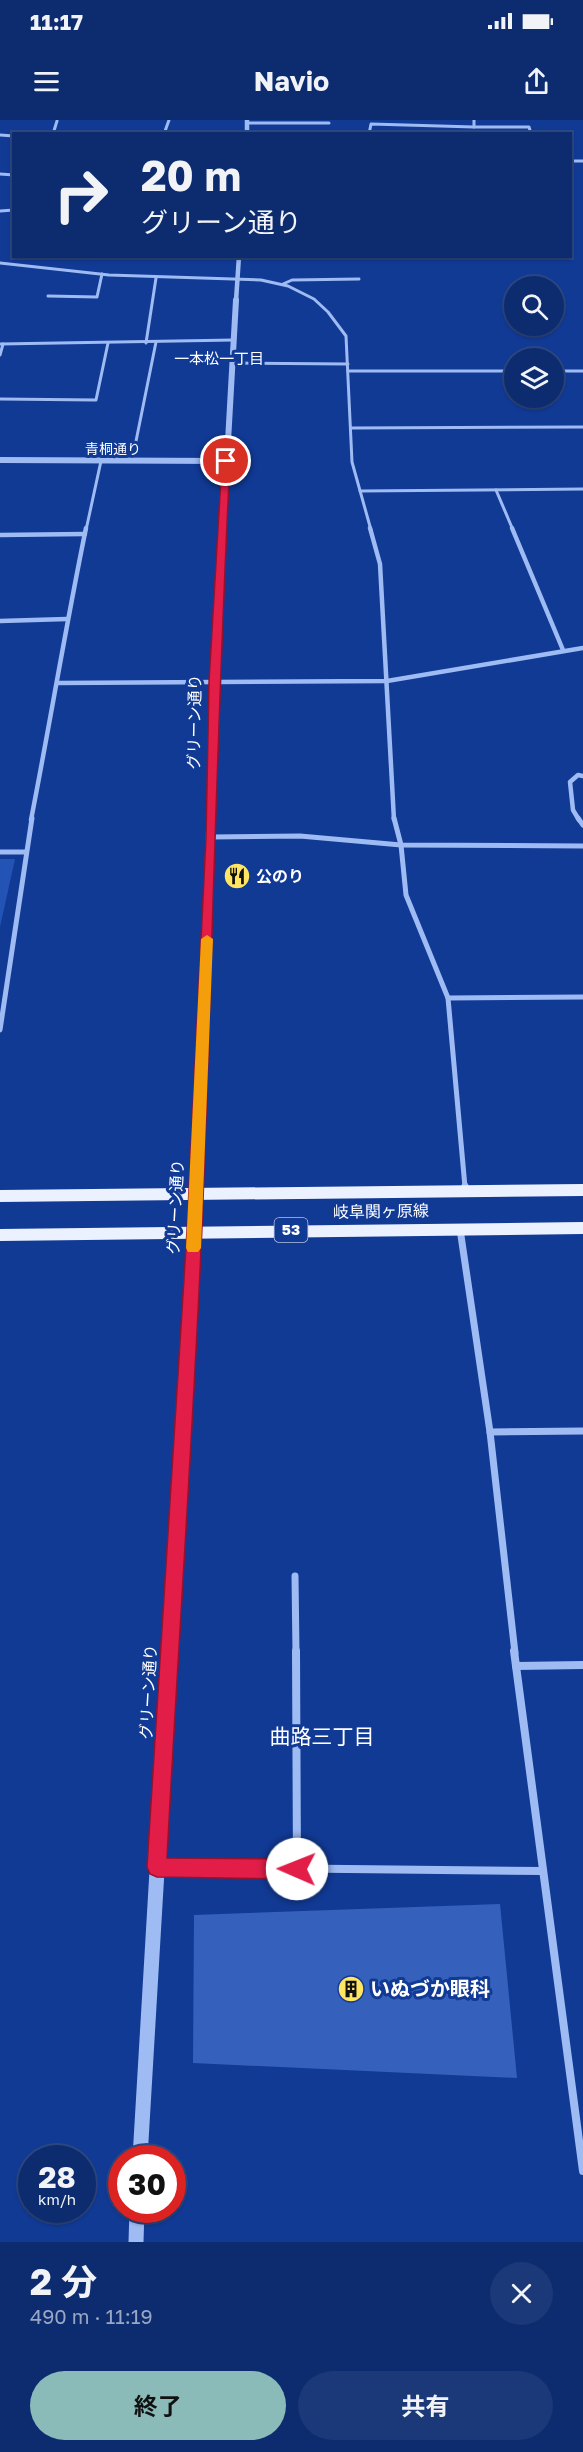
<!DOCTYPE html>
<html lang="ja">
<meta charset="utf-8">
<style>
body{margin:0;font-family:"Golos Text","Noto Sans JP",sans-serif;background:#1b3878;color:#f1f3f6;height:100vh;display:flex;flex-direction:column;font-size:22px;white-space:nowrap}
*{box-sizing:border-box;margin:0}
p{font-size:20px;color:#9aa7c3}
.icon{flex:none;width:33px;height:33px;fill:none;stroke:currentColor;stroke-width:2;stroke-linecap:round;stroke-linejoin:round}
.map{position:relative;height:2122px;overflow:hidden}
.sheet{display:flex;flex-direction:column;background:#0d2c70;flex:1}
.sheet>*{flex:none}
.top-card{position:absolute;left:12px;top:12px;width:560px;height:126px;border-radius:0px;box-shadow:0 2px 4px #0004,0 0 0 2px #2d4883;background:#0d2c70;color:#f1f3f6;overflow:hidden}
.fabs{position:absolute;left:504px;top:156px;display:grid;gap:12px}
.fabs a{display:grid;place-items:center;width:60px;height:60px;border-radius:50%;background:#0d2c70;box-shadow:0 2px 4px #0004,0 0 0 2px #2d4883;font-size:30px}
.speed{position:absolute;left:18px;top:2025px;display:flex;gap:12px;font-size:30px;font-weight:700;text-align:center}
.speed>*{display:grid;place-content:center;width:78px;height:78px;border-radius:50%;background:#0d2c70;box-shadow:0 2px 4px #0004,0 0 0 2px #2d4883;line-height:1}
.speed small{font-size:15px;font-weight:400}
.speed .limit{border:9px solid #d22;background:#fff;color:#111}
.pin{position:absolute;display:grid;place-items:center;width:51px;height:51px;color:#fff;margin:-26px;border:3px solid #fff;border-radius:50%;box-shadow:0 2px 6px #0007}
.me{position:absolute;width:66px;margin:-33px;rotate:271deg;stroke-linejoin:round;filter:drop-shadow(0 0 4px #0008)}
.turn{display:flex;align-items:center;gap:21px;height:126px;padding:0 30px;font-size:27px}
.turn .icon{width:78px;height:78px;stroke-width:2.5}
.turn b{display:block;font-size:42px;line-height:51px}
.round{display:grid;place-items:center;flex:none;width:63px;height:63px;border-radius:32px;background:#1b3878}
.head{display:flex;align-items:center;justify-content:space-between;height:102px;padding:0 30px}
h1{font-size:36px;font-weight:700;line-height:45px}
.button{display:flex;gap:12px;margin-top:auto;padding:12px 30px}
.button a{flex:1;height:69px;border-radius:36px;background:#8bbbb9;color:#111;font-size:24px;font-weight:700;line-height:69px;text-align:center}
.button a+a{background:#1b3878;color:#f1f3f6}
.status{display:flex;justify-content:space-between;align-items:center;height:42px;padding:0 30px;background:#0d2c70;direction:ltr}
.status svg{height:16px;fill:currentColor}
header{display:flex;justify-content:space-between;align-items:center;height:78px;padding:0 30px;background:#0d2c70;font-size:27px;font-weight:700}
.map>svg:first-child{display:block}
.green{fill:#2353b4}
.building{fill:#3561bc}
.lines{fill:none;stroke-linecap:round;stroke-linejoin:round}
.minor-far4{stroke:#9fbbf3;stroke-width:3}
.minor-far3{stroke:#9fbbf3;stroke-width:4.5}
.minor-far2{stroke:#9fbbf3;stroke-width:5}
.minor-far1{stroke:#9fbbf3;stroke-width:7}
.minor{stroke:#9fbbf3;stroke-width:8}
.tertiary-far5{stroke:#9fbbf3;stroke-width:4.5}
.tertiary-far4{stroke:#9fbbf3;stroke-width:6}
.tertiary-far3{stroke:#9fbbf3;stroke-width:8}
.tertiary-far2{stroke:#9fbbf3;stroke-width:9}
.tertiary-far1{stroke:#9fbbf3;stroke-width:12}
.tertiary{stroke:#9fbbf3;stroke-width:15}
.primary{fill:#ecf1ff;fill-rule:evenodd}
.route{fill:#e11d48;stroke:#92132f;stroke-width:1.5}
.slow{fill:#f59e0b}
.labels{text-anchor:middle;stroke-width:6;stroke-linejoin:round;paint-order:stroke}
.far-street-label{font-size:14px;fill:#fff;stroke:#113a95}
.far-neighbourhood-label{font-size:15px;fill:#fff;stroke:#113a95}
.shield{fill:#113a95;stroke:#b8c4df;stroke-width:1.5}
.shield-label{font-size:15px;font-weight:bold;fill:#fff}
.street-label{font-size:16px;fill:#fff;stroke:#113a95}
.poi-label{font-size:16px;font-weight:bold;fill:#fff;stroke:#113a95;text-anchor:start}
.near-poi-label{font-size:20px;font-weight:bold;fill:#fff;stroke:#113a95;text-anchor:start}
.near-neighbourhood-label{font-size:21px;fill:#fff;stroke:#113a95}
</style>
<div class="status"><b>11:17</b><svg viewBox="0 0 49 12"><path d="M0 12V9h3v3zM5 12V6h3v6zM10 12V3h3v9zM15 12V0h3v12zM26 1h20v11H26zM47 4h2v5h-2z"/></svg></div>
<header><svg class="icon" aria-label="menu" viewBox="0 0 24 24"><path d="M4 6h16M4 12h16M4 18h16"/></svg>Navio<svg class="icon" aria-label="share" viewBox="0 0 24 24"><path d="M12 15V3M7 8l5-5 5 5M5 13v7h14v-7"/></svg></header>
<div class="map">
<svg width="583" height="2122" viewBox="0 0 583 2122">
<rect width="100%" height="100%" fill="#113a95"/>
<polygon class="green" points="0,739 15,739 0,807"/>
<polygon class="building" points="500,1784 517,1958 193,1943 194,1795"/>
<g class="lines">
<g class="minor-far4">
<polyline points="474,0 474,7 529,7 531,14"/>
<polyline points="247,3 329,3"/>
<polyline points="53,14 57,1"/>
<polyline points="164,14 169,0"/>
<polyline points="369,14 371,4 474,7"/>
<polyline points="0,15 14,16"/>
<polyline points="570,41 583,41"/>
<polyline points="0,54 14,55"/>
<polyline points="0,91 14,90"/>
<polyline points="0,143 109,155 261,160 288,166 314,179 328,192 346,216 352,342 371,410"/>
<polyline points="283,164 292,160 359,159"/>
<polyline points="48,176 97,177 102,154"/>
<polyline points="146,223 156,158"/>
<polyline points="0,224 234,220"/>
<polyline points="0,235 3,224"/>
<polyline points="233,243 348,244"/>
<polyline points="348,251 514,251"/>
<polyline points="554,251 583,251"/>
<polyline points="0,279 96,280 108,223"/>
<polyline points="351,308 583,307"/>
<polyline points="132,341 156,222"/>
<polyline points="496,370 513,410"/>
<polyline points="360,371 583,369"/>
<polyline points="86,410 101,341"/>
</g>
<g class="minor-far3">
<polyline points="370,408 380,444 394,700"/>
<polyline points="512,408 563,530"/>
<polyline points="0,415 85,414"/>
<polyline points="0,501 67,499"/>
<polyline points="58,563 387,561 583,528"/>
<path d="M 31,700 C 50,603 66,505 86,408"/>
<polyline points="579,700 573,690 570,662 578,655 583,656"/>
</g>
<g class="minor-far2">
<polyline points="394,698 401,725 406,775 448,878 465,1067"/>
<polyline points="578,698 583,705"/>
<polyline points="211,717 300,716 401,725 583,726"/>
<polyline points="0,732 25,732"/>
<polyline points="448,878 583,877"/>
<polyline points="0,910 32,698"/>
</g>
<g class="minor-far1">
<polyline points="465,1066 465,1070"/>
<polyline points="460,1109 490,1312 515,1533"/>
<polyline points="490,1312 583,1311"/>
<polyline points="295,1456 296,1533"/>
</g>
<g class="minor">
<polyline points="296,1531 297,1749"/>
<polyline points="514,1531 583,2051"/>
<polyline points="516,1546 583,1545"/>
<polyline points="157,1747 543,1751"/>
</g>
<g class="tertiary-far5">
<polyline points="247,0 247,14"/>
<polyline points="236,181 239,136"/>
</g>
<g class="tertiary-far4">
<polyline points="0,340 226,341"/>
<polyline points="223,410 236,180"/>
</g>
<polyline class="tertiary-far3" points="211,700 214,562 223,408"/>
<polyline class="tertiary-far2" points="196,1067 211,698"/>
<polyline class="tertiary-far1" points="169,1533 196,1066"/>
<g class="tertiary">
<polyline points="140,2038 170,1531"/>
<polyline points="136,2122 137,2090"/>
</g>
<g class="primary">
<polygon points="583,1064 583,1076 0,1082 0,1070"/>
<polygon points="583,1102 583,1114 0,1121 0,1109"/>
</g>
</g>
<path class="route" d="M 226,339 L 230,341 C 217,596 212,851 202,1107 C 193,1317 178,1528 167,1738 L 297,1739 L 303,1742 L 306,1749 L 303,1756 L 297,1759 L 157,1757 L 150,1754 L 147,1747 L 187,1111 L 206,717 L 209,562 L 222,341 Z"/>
<polygon class="slow" points="207,815 213,819 201,1128 198,1132 188,1132 186,1128 201,819"/>
<defs>
<symbol id="restaurant-disc" viewBox="-11 -11 22 22"><circle r="9.5" fill="#ffe562" stroke="#113a95"/><path d="M-5-6h1v4h1v-4h1v4h1v-4h1v5L-1.5 .5V6h-2V.5L-5-1ZM5-6V6H3V1.5H1.5Q1.5-4 5-6Z" fill="#111"/></symbol>
<symbol id="building-disc" viewBox="-11 -11 22 22"><circle r="9.5" fill="#ffe562" stroke="#113a95"/><path d="M-4-6H4V6H1V3H-1V6H-4ZM-2.5-4.3h1.7v1.8h-1.7ZM.8-4.3h1.7v1.8H.8ZM-2.5-1h1.7V.8h-1.7ZM.8-1h1.7V.8H.8Z" fill="#111"/></symbol>
</defs>
<g fill-rule="evenodd">
<use href="#restaurant-disc" x="222" y="741" width="30" height="30"/>
<use href="#building-disc" x="336" y="1854" width="30" height="30"/>
</g>
<g class="labels">
<g class="far-street-label">
<text x="113" y="334">青桐通り</text>
</g>
<g class="far-neighbourhood-label">
<text x="219" y="244">一本松一丁目</text>
</g>
<rect class="shield" x="274.5" y="1098" width="33" height="24" rx="4.5"/>
<g class="shield-label">
<text x="291" y="1115">53</text>
</g>
<g class="street-label">
<text transform="translate(194 602) rotate(-89)" y="6">グリーン通り</text>
<text transform="translate(175 1087) rotate(-87)" y="6">グリーン通り</text>
<text transform="translate(381 1091) rotate(-1)" y="6">岐阜関ヶ原線</text>
<text transform="translate(148 1572) rotate(-87)" y="6">グリーン通り</text>
</g>
<g class="poi-label">
<text x="256" y="762">公のり</text>
</g>
<g class="near-poi-label">
<text x="370" y="1876">いぬづか眼科</text>
</g>
<g class="near-neighbourhood-label">
<text x="322" y="1624">曲路三丁目</text>
</g>
</g>
</svg>
<div class="fabs">
<a><svg class="icon" aria-label="search" viewBox="0 0 24 24"><circle cx="10" cy="10" r="6"/><path d="M15 15l6 6"/></svg></a>
<a><svg class="icon" aria-label="layers" viewBox="0 0 24 24"><path d="M12 4l9 5-9 5-9-5zM3 14l9 5 9-5"/></svg></a>
</div>
<div class="speed"><div>28<small>km/h</small></div><div class="limit">30</div></div>
<div class="pin" style="left:226px;top:341px;background:#d93025"><svg class="icon" aria-label="arrive" viewBox="0 0 24 24"><path d="M6 21V4h12l-3 4 3 4H6"/></svg></div>
<svg class="me" style="left:297px;top:1749px" viewBox="-20 -20 40 40"><circle r="19" fill="#fff"/><path d="M0-13L10 11 0 6-10 11z" fill="#e11d48"/></svg>
<div class="top-card">
<div class="turn"><svg class="icon" aria-label="right" viewBox="0 0 24 24"><path d="M7 20v-9h11M14 6l5 5-5 5"/></svg><div><b>20 m</b>グリーン通り</div></div>
</div>
</div>
<section class="sheet">
<div class="head"><div><h1>2 分</h1><p>490 m · 11:19</p></div><a class="round"><svg class="icon" aria-label="close" viewBox="0 0 24 24"><path d="M6 6l12 12M18 6L6 18"/></svg></a></div>
<div class="button"><a>終了</a><a>共有</a></div>
</section>
